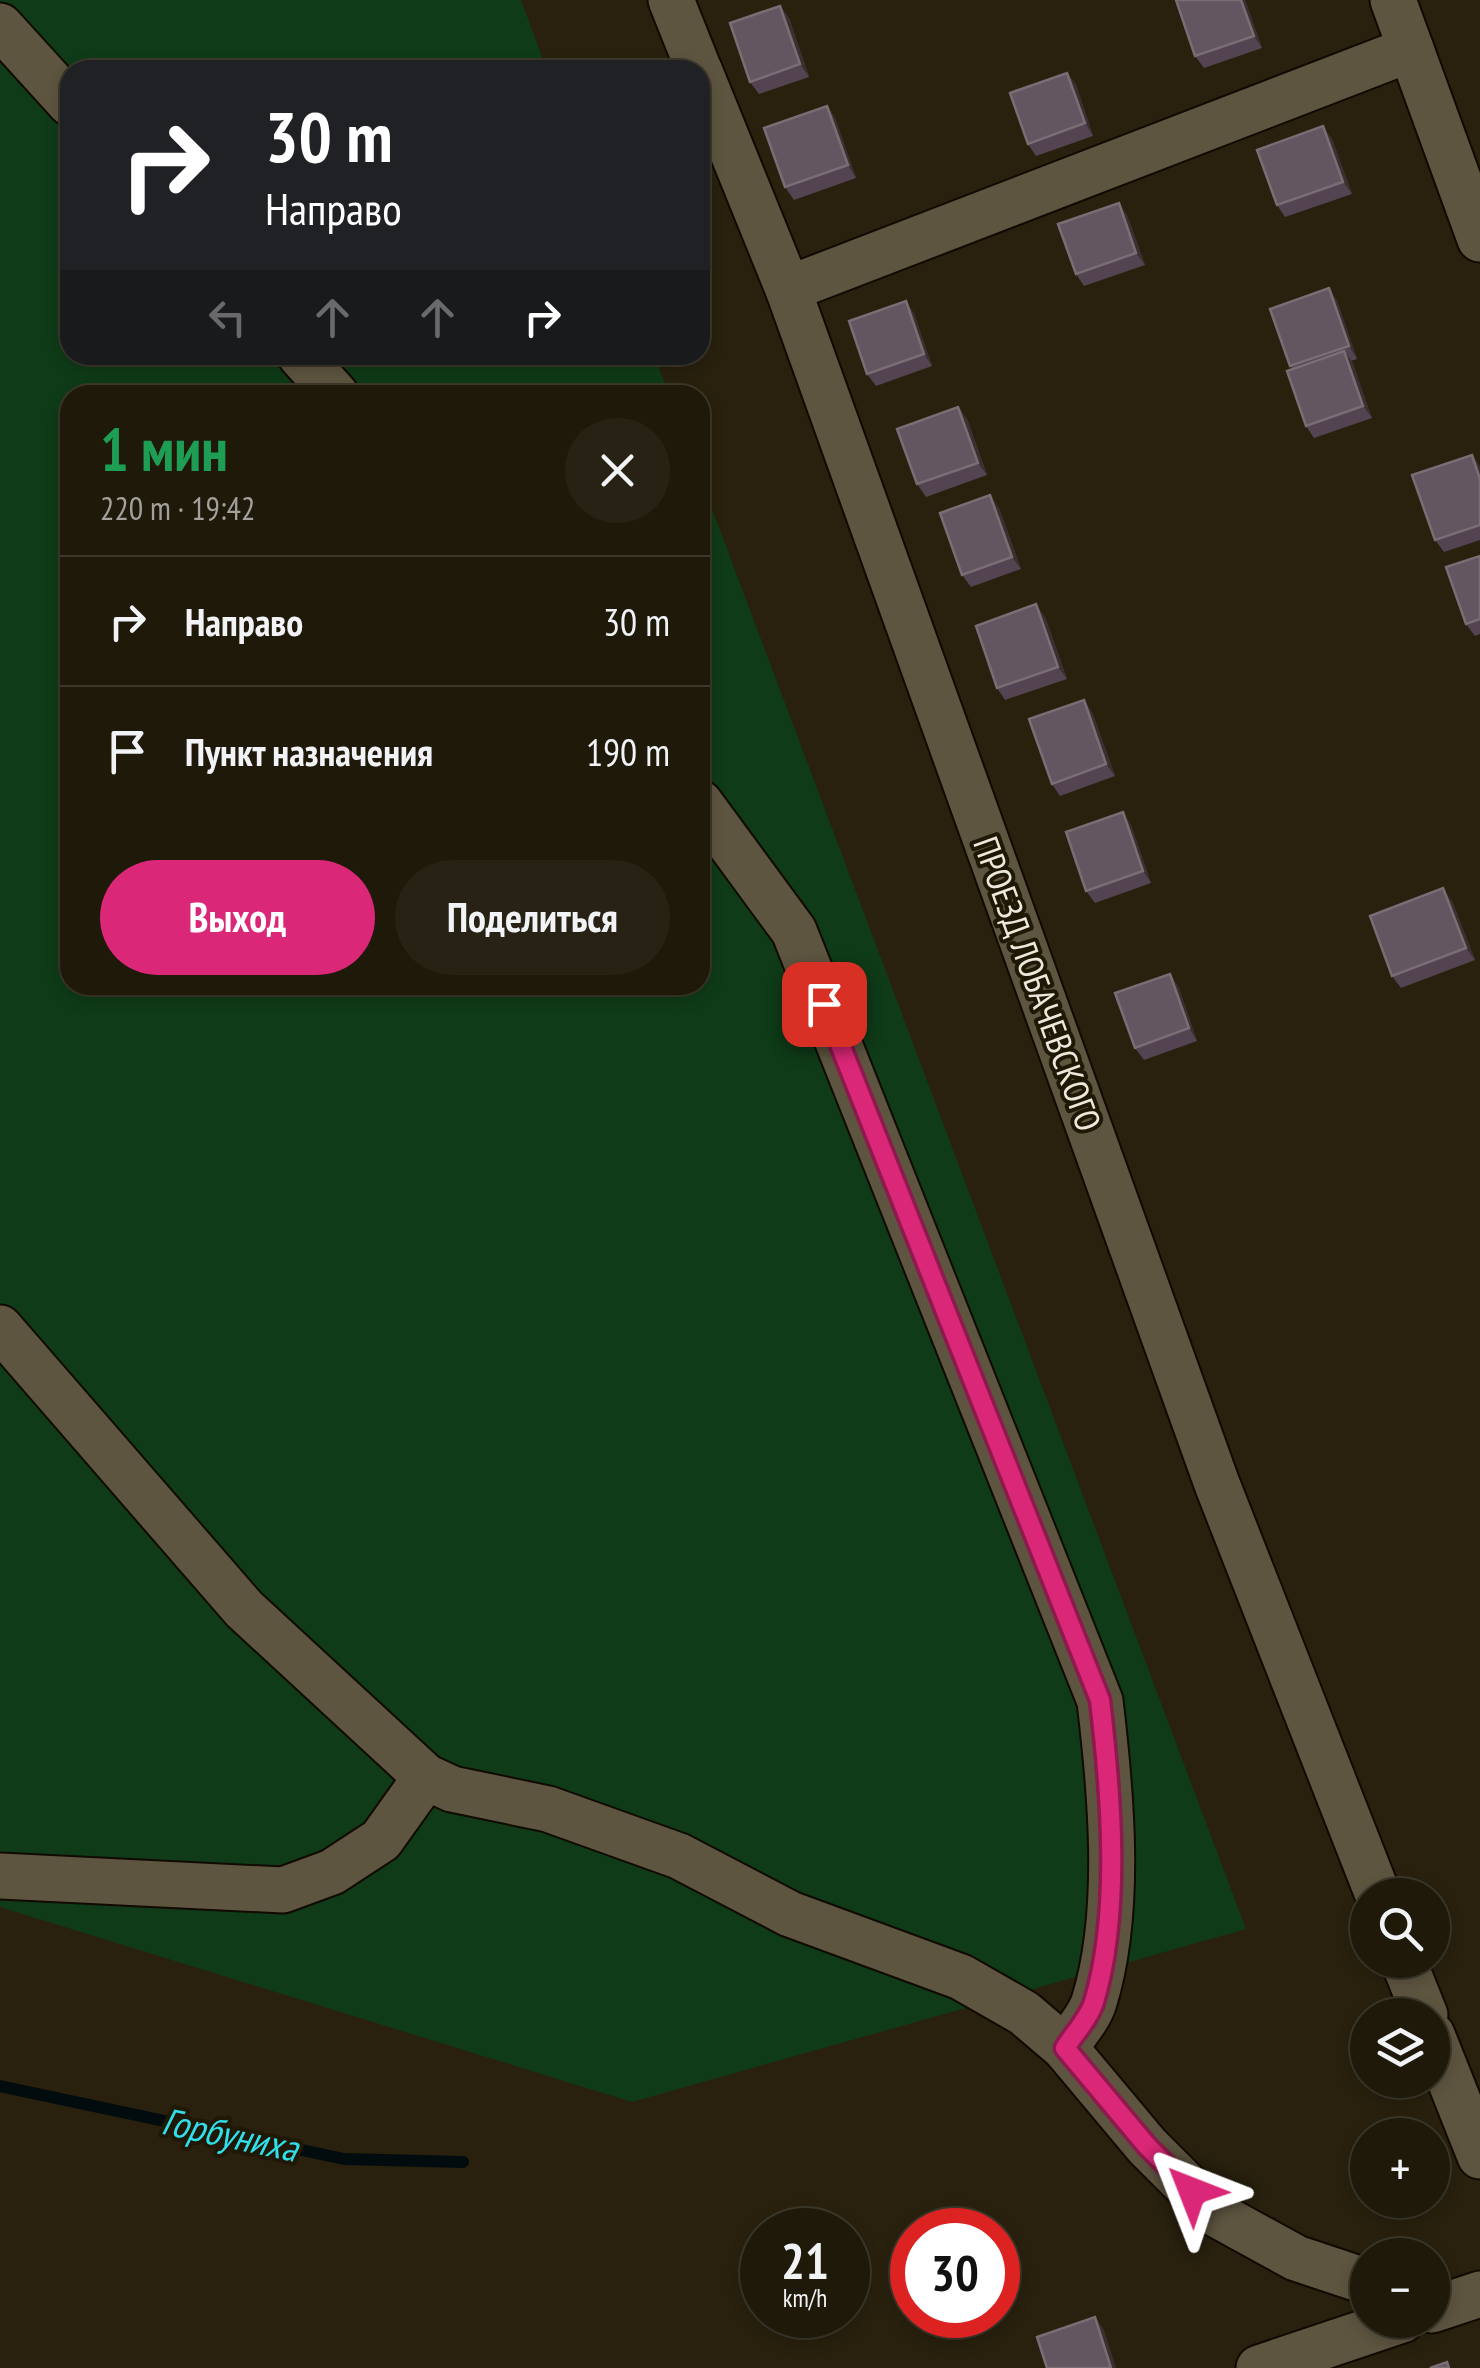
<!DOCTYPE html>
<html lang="ru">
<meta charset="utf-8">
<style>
body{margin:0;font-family:"PT Sans Narrow",sans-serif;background:#272213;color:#f1f3f6;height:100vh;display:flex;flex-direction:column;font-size:38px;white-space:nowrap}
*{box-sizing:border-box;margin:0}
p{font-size:32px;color:#a1a09c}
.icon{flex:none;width:55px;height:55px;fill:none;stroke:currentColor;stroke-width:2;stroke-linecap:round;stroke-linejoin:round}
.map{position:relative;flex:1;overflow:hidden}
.drawer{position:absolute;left:60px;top:385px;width:650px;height:610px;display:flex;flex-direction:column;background:#1f190a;border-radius:30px;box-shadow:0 5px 15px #0003,0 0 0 2px #3c382b}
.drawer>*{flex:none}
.guide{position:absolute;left:60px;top:60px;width:650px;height:305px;border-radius:30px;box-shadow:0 5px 15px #0003,0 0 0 2px #3c382b;background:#202124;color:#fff;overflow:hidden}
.controls{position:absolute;left:1350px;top:1878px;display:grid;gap:20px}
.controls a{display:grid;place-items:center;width:100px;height:100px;border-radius:50%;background:#1f190a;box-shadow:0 5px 15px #0003,0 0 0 2px #3c382b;font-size:50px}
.speed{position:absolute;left:740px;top:2208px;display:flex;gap:20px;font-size:50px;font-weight:700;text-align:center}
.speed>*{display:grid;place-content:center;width:130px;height:130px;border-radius:50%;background:#1f190a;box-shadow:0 5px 15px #0003,0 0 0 2px #3c382b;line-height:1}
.speed small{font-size:25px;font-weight:400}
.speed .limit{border:15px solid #d22;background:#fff;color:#111}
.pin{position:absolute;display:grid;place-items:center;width:85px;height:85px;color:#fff;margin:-42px;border-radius:20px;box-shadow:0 5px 15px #0006}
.me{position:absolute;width:110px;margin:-55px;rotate:315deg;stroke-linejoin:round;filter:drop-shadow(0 0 8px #0008)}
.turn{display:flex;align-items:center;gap:35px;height:210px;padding:0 40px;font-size:45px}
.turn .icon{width:130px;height:130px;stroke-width:2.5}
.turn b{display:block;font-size:70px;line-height:85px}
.lanes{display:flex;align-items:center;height:95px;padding:0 40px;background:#0003;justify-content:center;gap:50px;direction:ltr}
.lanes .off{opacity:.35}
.round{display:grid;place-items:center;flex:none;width:105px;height:105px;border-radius:52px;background:#272213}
.overview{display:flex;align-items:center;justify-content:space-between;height:170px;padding:0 40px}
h1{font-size:60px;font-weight:600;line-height:75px;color:#1e9e55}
.button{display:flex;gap:20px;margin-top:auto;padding:20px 40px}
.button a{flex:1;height:115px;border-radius:60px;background:#db2777;color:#fff;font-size:40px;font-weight:600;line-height:115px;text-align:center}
.button a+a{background:#272213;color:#f1f3f6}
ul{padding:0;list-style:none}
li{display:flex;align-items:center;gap:30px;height:130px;padding:0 40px;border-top:2px solid #3c382b}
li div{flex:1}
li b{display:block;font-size:38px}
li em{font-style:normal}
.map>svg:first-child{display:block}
.green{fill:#0f3b18}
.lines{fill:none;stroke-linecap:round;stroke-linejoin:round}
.stream{stroke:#020c0e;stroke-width:12}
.minor-casing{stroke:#110a00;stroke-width:49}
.minor{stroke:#5e5540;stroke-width:45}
.wall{fill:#544452}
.shaded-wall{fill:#3c2f31}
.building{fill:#645661;stroke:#7a6d74;stroke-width:2.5}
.route-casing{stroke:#8e194d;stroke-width:25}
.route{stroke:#db2777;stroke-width:18}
.labels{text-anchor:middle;stroke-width:8;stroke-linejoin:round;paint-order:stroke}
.street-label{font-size:35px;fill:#ede8dc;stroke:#1f1805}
.water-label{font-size:38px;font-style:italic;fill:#30dfeb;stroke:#1f1805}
</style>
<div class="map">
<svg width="1480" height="2368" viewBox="0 0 1480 2368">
<rect width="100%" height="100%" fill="#29210e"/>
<polygon class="green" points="0,0 521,0 547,70 70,70 70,355 654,355 669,395 70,395 70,985 700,985 700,477 1246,1929 632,2102 0,1907"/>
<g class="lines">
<polyline class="stream" points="0,2086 344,2159 463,2162"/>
<defs>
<g id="minor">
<polyline points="671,0 699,70"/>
<polyline points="1393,0 1480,239"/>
<polyline points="0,26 70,103"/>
<polyline points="700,72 788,289 1217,1484 1378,1895"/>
<polyline points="788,289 1411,49"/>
<polyline points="300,355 336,395"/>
<path d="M 700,803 L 794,931 L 1100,1701 C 1111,1793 1122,1912 1094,2002 C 1089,2018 1074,2034 1065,2048"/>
<polyline points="0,1328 244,1609 426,1777 452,1789 548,1809 679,1856 790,1914 961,1977 1024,2013 1065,2048 1147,2146 1214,2213 1296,2258 1368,2282"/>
<polyline points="0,1876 283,1890 332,1872 381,1840 426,1777"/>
<polyline points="1403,1960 1425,2015"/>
<polyline points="1432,2035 1480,2156"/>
<polyline points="1432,2310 1480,2294"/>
<polyline points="1259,2368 1402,2320"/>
</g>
</defs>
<use href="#minor" class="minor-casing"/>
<use href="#minor" class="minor"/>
</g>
<g class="wall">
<polygon points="1245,0 1262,48 1204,68 1195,56"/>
<polygon points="780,6 789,18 809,77 759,94 750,82"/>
<polygon points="1067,73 1076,85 1093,136 1036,156 1028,144"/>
<polygon points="827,106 835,118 856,178 794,200 785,187"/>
<polygon points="1332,139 1352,194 1285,217 1277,205"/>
<polygon points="1127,215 1145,265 1084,286 1076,274"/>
<polygon points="1329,288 1337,301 1357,359 1351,361 1372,418 1314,438 1306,426 1292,369 1290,366"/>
<polygon points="906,301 914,314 932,366 876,386 867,374"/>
<polygon points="958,407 967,419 987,475 926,497 917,484"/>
<polygon points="1472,455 1480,467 1480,540 1444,552 1435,540"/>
<polygon points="999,508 1021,569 971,587 962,575"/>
<polygon points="1480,556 1480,634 1475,636 1466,624"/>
<polygon points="1045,617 1067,679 1005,700 997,688"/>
<polygon points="1092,712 1115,776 1060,796 1052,784"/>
<polygon points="1131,825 1151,883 1095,903 1086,891"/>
<polygon points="1452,901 1475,960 1401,988 1392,976"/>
<polygon points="1178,986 1197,1041 1144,1060 1135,1048"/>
</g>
<g class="shaded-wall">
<polygon points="1241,0 1245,0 1262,48 1254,36"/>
<polygon points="780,6 789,18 809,77 800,64"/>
<polygon points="1067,73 1076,85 1093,136 1085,123"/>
<polygon points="827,106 835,118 856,178 848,165"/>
<polygon points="1323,126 1332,139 1352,194 1343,182"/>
<polygon points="1119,203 1127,215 1145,265 1136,253"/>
<polygon points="1329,288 1337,301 1357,359 1349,346"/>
<polygon points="906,301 914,314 932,366 924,354"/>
<polygon points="1344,351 1353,363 1372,418 1363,406"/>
<polygon points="958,407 967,419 987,475 978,463"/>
<polygon points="1472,455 1480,467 1480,479"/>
<polygon points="990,495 999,508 1021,569 1012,557"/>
<polygon points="1036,604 1045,617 1067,679 1058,667"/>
<polygon points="1084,700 1092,712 1115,776 1106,764"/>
<polygon points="1123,812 1131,825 1151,883 1143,871"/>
<polygon points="1443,888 1452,901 1475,960 1466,948"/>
<polygon points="1170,974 1178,986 1197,1041 1189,1028"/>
<polygon points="1095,2317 1104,2330 1116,2368 1111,2368"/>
</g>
<g class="building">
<polygon points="1176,0 1241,0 1254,36 1195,56"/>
<polygon points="780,6 800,64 750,82 730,23"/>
<polygon points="1067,73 1085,123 1028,144 1010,93"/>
<polygon points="827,106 848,165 785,187 764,128"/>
<polygon points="1323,126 1343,182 1277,205 1257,150"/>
<polygon points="1119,203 1136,253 1076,274 1058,224"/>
<polygon points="1329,288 1349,346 1290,366 1270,309"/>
<polygon points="906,301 924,354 867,374 849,321"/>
<polygon points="1344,351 1363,406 1306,426 1287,371"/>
<polygon points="958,407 978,463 917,484 897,429"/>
<polygon points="1472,455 1480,479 1480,525 1435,540 1412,475"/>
<polygon points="990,495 1012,557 962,575 940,513"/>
<polygon points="1480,556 1480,619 1466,624 1446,567"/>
<polygon points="1036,604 1058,667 997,688 976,626"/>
<polygon points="1084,700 1106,764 1052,784 1029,719"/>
<polygon points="1123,812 1143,871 1086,891 1066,832"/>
<polygon points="1443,888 1466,948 1392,976 1370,916"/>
<polygon points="1170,974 1189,1028 1135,1048 1115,993"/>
<polygon points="1095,2317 1111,2368 1047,2368 1037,2337"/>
<polygon points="1447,2362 1449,2368 1430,2368"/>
</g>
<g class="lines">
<defs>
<path id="route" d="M 824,1004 L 1100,1700 C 1111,1793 1121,1912 1094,2002 C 1089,2018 1074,2034 1065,2048 L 1147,2146 L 1192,2191"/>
</defs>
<use href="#route" class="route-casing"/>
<use href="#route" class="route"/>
</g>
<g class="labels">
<g class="street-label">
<text transform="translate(1037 984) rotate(70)" y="12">ПРОЕЗД ЛОБАЧЕВСКОГО</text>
</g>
<g class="water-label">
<text transform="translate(230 2135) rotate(12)" y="13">Горбуниха</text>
</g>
</g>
</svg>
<div class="controls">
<a><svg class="icon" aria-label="search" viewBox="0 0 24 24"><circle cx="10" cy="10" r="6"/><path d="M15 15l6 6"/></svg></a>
<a><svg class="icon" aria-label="layers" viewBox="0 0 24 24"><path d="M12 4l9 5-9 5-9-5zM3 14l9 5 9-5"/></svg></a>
<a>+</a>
<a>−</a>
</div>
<div class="speed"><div>21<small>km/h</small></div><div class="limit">30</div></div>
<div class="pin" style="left:824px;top:1004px;background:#d93025"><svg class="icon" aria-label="arrive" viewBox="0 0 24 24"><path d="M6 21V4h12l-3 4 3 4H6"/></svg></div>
<svg class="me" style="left:1192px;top:2191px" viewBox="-20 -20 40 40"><path d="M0-17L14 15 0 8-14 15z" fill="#db2777" stroke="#fff" stroke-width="4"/></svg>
<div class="guide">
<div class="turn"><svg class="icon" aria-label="right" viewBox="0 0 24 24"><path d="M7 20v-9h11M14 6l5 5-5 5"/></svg><div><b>30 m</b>Направо</div></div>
<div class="lanes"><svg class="icon off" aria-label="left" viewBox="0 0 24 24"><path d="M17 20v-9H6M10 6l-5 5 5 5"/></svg><svg class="icon off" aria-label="ahead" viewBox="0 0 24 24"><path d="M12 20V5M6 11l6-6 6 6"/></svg><svg class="icon off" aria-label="ahead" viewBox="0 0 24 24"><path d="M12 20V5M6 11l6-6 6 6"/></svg><svg class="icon" aria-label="right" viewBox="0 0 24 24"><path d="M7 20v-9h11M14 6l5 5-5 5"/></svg></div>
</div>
<section class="drawer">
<div class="overview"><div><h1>1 мин</h1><p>220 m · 19:42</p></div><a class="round"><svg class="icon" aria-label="close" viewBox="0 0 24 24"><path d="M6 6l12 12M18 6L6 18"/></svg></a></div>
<ul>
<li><svg class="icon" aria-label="right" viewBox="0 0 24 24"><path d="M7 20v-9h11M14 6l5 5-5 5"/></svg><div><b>Направо</b></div><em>30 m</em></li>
<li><svg class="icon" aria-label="arrive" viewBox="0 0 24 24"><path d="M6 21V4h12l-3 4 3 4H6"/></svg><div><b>Пункт назначения</b></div><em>190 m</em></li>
</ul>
<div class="button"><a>Выход</a><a>Поделиться</a></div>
</section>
</div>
